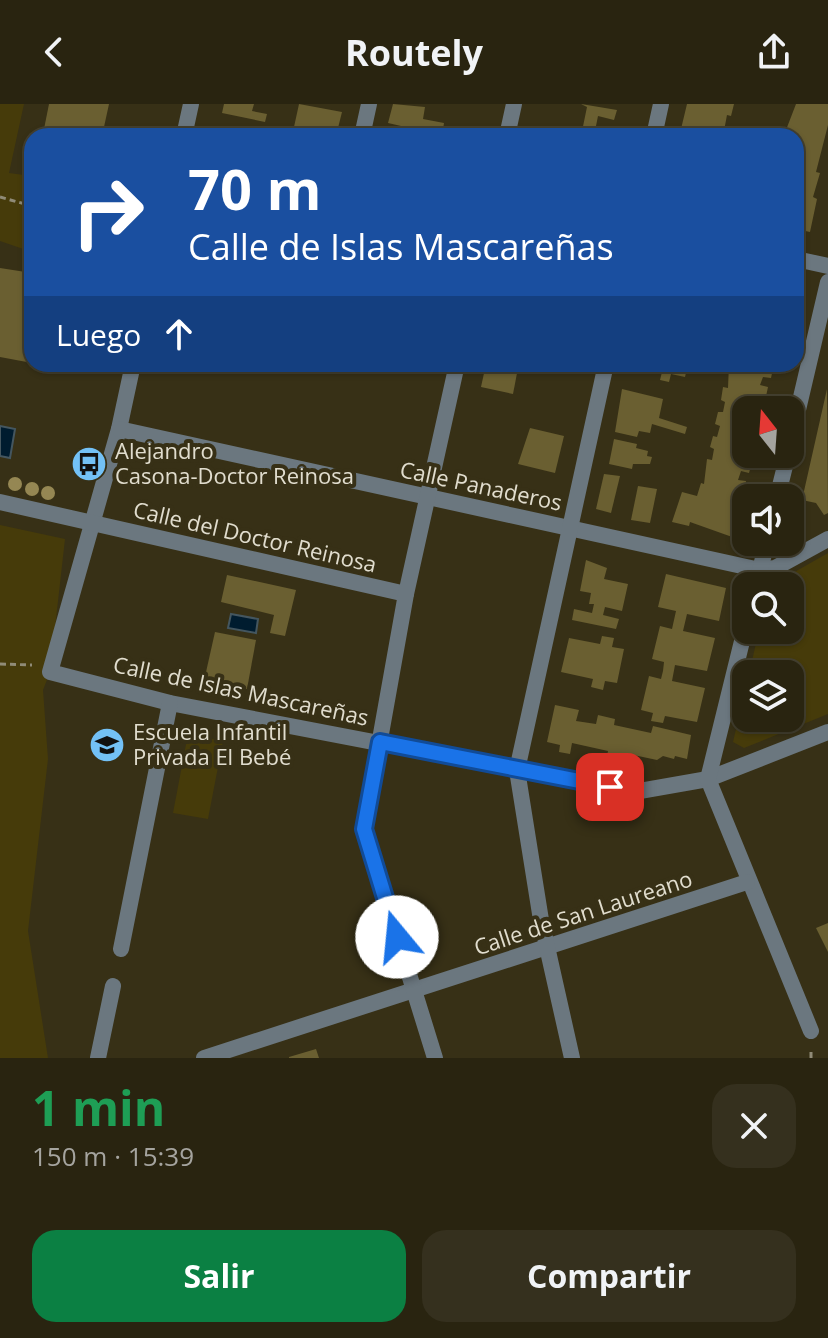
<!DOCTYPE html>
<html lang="es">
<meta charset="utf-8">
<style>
body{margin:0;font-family:"Open Sans",sans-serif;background:#35301e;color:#f1f3f6;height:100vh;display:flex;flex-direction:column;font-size:30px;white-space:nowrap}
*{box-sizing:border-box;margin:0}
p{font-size:26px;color:#a5a49f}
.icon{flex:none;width:44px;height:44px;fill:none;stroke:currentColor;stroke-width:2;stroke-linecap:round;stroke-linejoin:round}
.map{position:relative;height:954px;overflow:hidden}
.panel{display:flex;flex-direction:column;background:#292410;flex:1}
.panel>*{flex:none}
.hud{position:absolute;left:24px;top:24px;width:780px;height:244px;border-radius:24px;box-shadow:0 2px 6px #0004,0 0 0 2px #454130;background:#1a4fa0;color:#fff;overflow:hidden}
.needle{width:52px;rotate:343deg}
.tools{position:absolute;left:732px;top:292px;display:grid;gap:16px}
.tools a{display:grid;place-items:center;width:72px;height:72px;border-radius:16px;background:#292410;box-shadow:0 2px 6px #0004,0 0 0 2px #454130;font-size:40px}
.pin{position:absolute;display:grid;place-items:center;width:68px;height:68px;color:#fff;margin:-34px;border-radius:16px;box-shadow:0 4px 12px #0006}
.me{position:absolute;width:88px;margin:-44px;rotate:343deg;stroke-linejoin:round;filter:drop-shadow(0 0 6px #0008)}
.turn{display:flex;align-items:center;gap:28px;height:168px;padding:0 32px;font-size:36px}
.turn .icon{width:104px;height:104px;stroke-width:2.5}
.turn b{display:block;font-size:56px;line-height:68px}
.then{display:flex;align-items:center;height:76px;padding:0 32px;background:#0003;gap:16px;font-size:30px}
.round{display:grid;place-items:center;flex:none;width:84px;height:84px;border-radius:24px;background:#35301e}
.headline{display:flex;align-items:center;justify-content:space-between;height:136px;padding:0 32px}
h1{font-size:48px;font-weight:700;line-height:60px;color:#1e9e55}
.primary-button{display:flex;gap:16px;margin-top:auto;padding:16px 32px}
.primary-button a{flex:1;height:92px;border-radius:24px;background:#0b8043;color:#fff;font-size:32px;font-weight:700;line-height:92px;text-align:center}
.primary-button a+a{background:#35301e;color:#f1f3f6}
header{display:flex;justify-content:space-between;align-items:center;height:104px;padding:0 32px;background:#292410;font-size:36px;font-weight:700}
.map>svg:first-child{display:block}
.green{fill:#463b0a}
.water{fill:#001c2f;stroke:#44565f;stroke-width:2}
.building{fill:#6a5f31}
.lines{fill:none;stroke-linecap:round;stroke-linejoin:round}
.path{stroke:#908b77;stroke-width:3;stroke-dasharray:6 4;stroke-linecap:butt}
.street{stroke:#6b777f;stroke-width:16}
.tree{fill:#958753}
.route-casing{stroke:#114b97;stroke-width:20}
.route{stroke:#1a73e8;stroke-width:14}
.labels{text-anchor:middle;stroke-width:8;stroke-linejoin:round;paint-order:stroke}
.poi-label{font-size:22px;fill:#e1ddce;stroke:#373016;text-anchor:start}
.street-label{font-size:22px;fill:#e1ddce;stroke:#373016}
</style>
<header><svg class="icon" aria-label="back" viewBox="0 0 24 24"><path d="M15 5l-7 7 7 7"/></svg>Routely<svg class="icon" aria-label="share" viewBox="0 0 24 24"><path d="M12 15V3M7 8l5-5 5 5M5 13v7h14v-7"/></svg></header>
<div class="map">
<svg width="828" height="954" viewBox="0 0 828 954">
<rect width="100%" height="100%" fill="#373016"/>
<g class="green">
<polygon points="0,0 24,0 9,69 32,72 32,148 0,137"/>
<polygon points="0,421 65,435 50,568 43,586 48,655 28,827 48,954 0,954"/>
<polygon points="828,449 828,610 744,644 733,638 746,582 746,614 790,614 790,570 749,570 759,526 790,526 790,482 770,482"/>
<polygon points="188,630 223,637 208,715 173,709"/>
</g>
<g class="water">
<polygon points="0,322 15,325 10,354 0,352"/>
<polygon points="231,510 258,515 256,529 228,524"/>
</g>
<g class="building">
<polygon points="49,0 109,0 102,32 77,32 44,25"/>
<polygon points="224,0 254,0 252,7 267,10 265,18 222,9"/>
<polygon points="299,0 342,8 336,32 294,23"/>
<polygon points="393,0 425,3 423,15 444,19 442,32 399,32 401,22 388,19"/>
<polygon points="581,0 617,6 614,16 598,12 594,32 581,32 587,3"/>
<polygon points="687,0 734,0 731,12 727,11 723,32 698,29 697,32 686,32 687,27 681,25"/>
<polygon points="796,0 828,0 828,21 816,68 820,69 813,93 817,95 810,128 796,125 796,32 790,32 791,27 786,26"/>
<polygon points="611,24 629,28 635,32 609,32"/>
<polygon points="0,164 32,169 32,259 0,253"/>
<polygon points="486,260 518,264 513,290 481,283"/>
<polygon points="634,260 688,260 685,273 671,270 669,278 660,276 662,268"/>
<polygon points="729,260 774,260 771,274 763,273 760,281 768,283 765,297 758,296 755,306 746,306 744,352 753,354 749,369 741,367 738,376 746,377 743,393 736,391 734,401 744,402 735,434 690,418 689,422 672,418 682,388 697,392 701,379 704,380 707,355 712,356 714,345 710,343 713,332 717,333 720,322 715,320 718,308 723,308 725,298 721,296 723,283 728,284"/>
<polygon points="622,285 663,295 659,314 687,323 685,330 652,320 650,329 639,327 637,333 615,328"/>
<polygon points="827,285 828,409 824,411 816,399 802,396"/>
<polygon points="530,324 564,332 555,369 518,360"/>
<polygon points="614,335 637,340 636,344 648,347 647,352 652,353 650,360 633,360 632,365 609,360"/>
<polygon points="604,370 620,372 611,409 596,405"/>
<polygon points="638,382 657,385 650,419 631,416"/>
<polygon points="586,456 607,464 604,475 628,480 622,507 605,503 603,511 619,515 616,525 572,516 574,505 592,509 594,500 589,500 591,489 580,487"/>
<polygon points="666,470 726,484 719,517 687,510 683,527 715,534 707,567 675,561 672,577 705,584 697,618 665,612 663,619 651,617 653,609 641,606 649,572 661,575 663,567 664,558 652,555 660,522 672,525 676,507 658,503"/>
<polygon points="227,471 296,486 285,532 270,529 274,511 221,498"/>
<polygon points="215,528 256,536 247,585 204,577"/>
<polygon points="602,532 614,534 612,543 624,545 617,579 605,577 603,586 591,583 593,575 561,568 569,534 600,540"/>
<polygon points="555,601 579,606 576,617 596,620 598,611 615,615 614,621 651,629 653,622 691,631 687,655 675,652 674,655 663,652 657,656 624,649 622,656 607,652 608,647 572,639 570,650 559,648 560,641 547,638"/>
<polygon points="828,819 828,848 816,824"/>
<polygon points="316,945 319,954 289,954 289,953"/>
</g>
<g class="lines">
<g class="path">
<polyline points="0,93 32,102"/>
<polyline points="0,560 32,561"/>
<polyline points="811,954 811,945"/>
</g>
<g class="street">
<polyline points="185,29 205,32"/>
<polyline points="184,32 191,0"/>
<polyline points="362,32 369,0"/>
<polyline points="507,32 514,0"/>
<polyline points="654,32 661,0"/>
<polyline points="796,155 828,162"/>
<polyline points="133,260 119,325 50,568 170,599 634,688 708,675 828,628"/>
<polyline points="119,325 760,466 775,464 828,435"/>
<polyline points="790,340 828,178"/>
<polyline points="777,394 788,350"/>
<polyline points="0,398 406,490"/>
<polyline points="756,482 767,438"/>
<polyline points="746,521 708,675 811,927"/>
<polyline points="121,845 170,599"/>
<polyline points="98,954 113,882"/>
<polyline points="204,954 747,778"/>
<polyline points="435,954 364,725 406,490 457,260"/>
<polyline points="572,954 541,816 517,666 606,260"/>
</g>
</g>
<g class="tree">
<circle cx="15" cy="380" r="7"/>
<circle cx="32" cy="385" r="7"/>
<circle cx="48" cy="389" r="7"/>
</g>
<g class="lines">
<defs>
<polyline id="route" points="397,833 364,725 380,638 610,683"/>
</defs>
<use href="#route" class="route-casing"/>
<use href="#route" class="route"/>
</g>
<defs>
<symbol id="bus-disc" viewBox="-11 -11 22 22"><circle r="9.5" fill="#73c1f6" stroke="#373016"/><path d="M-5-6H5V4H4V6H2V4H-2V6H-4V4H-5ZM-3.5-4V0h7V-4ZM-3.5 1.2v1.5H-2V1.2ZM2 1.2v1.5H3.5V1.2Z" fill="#111"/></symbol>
<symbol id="school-disc" viewBox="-11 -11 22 22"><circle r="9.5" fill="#73c1f6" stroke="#373016"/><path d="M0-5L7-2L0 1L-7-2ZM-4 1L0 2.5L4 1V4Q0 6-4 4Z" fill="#111"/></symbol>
</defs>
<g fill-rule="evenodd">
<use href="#bus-disc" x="69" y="340" width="40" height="40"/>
<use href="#school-disc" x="87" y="621" width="40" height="40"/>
</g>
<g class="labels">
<g class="poi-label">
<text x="115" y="355">Alejandro<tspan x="115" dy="25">Casona-Doctor Reinosa</tspan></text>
<text x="133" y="636">Escuela Infantil<tspan x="133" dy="25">Privada El Bebé</tspan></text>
</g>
<g class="street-label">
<text transform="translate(481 382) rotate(12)" y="8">Calle Panaderos</text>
<text transform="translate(255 433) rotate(13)" y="8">Calle del Doctor Reinosa</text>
<text transform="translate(241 587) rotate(12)" y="8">Calle de Islas Mascareñas</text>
<text transform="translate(583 809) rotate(-18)" y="8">Calle de San Laureano</text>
</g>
</g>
</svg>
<div class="tools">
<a><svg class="needle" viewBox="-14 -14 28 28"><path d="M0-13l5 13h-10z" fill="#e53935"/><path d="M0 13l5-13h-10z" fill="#a5a49f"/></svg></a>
<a><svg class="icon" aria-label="sound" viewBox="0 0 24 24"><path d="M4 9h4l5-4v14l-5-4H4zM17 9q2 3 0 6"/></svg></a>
<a><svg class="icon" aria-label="search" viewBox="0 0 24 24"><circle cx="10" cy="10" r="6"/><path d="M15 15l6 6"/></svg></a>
<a><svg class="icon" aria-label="layers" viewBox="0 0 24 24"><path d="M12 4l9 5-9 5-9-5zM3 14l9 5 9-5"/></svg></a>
</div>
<div class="pin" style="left:610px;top:683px;background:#d93025"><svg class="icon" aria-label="arrive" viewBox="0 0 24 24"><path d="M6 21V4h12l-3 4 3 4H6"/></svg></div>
<svg class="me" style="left:397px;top:833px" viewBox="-20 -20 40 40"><circle r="19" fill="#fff"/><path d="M0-13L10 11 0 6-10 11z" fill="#1a73e8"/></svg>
<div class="hud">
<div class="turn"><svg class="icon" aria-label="right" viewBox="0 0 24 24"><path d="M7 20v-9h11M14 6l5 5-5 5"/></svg><div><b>70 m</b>Calle de Islas Mascareñas</div></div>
<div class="then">Luego<svg class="icon" aria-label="ahead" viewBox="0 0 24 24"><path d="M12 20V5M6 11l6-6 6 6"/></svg></div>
</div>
</div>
<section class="panel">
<div class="headline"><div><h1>1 min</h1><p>150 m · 15:39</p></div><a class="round"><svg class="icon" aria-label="close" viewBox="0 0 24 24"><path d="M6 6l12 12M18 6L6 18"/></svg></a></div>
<div class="primary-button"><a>Salir</a><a>Compartir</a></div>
</section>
